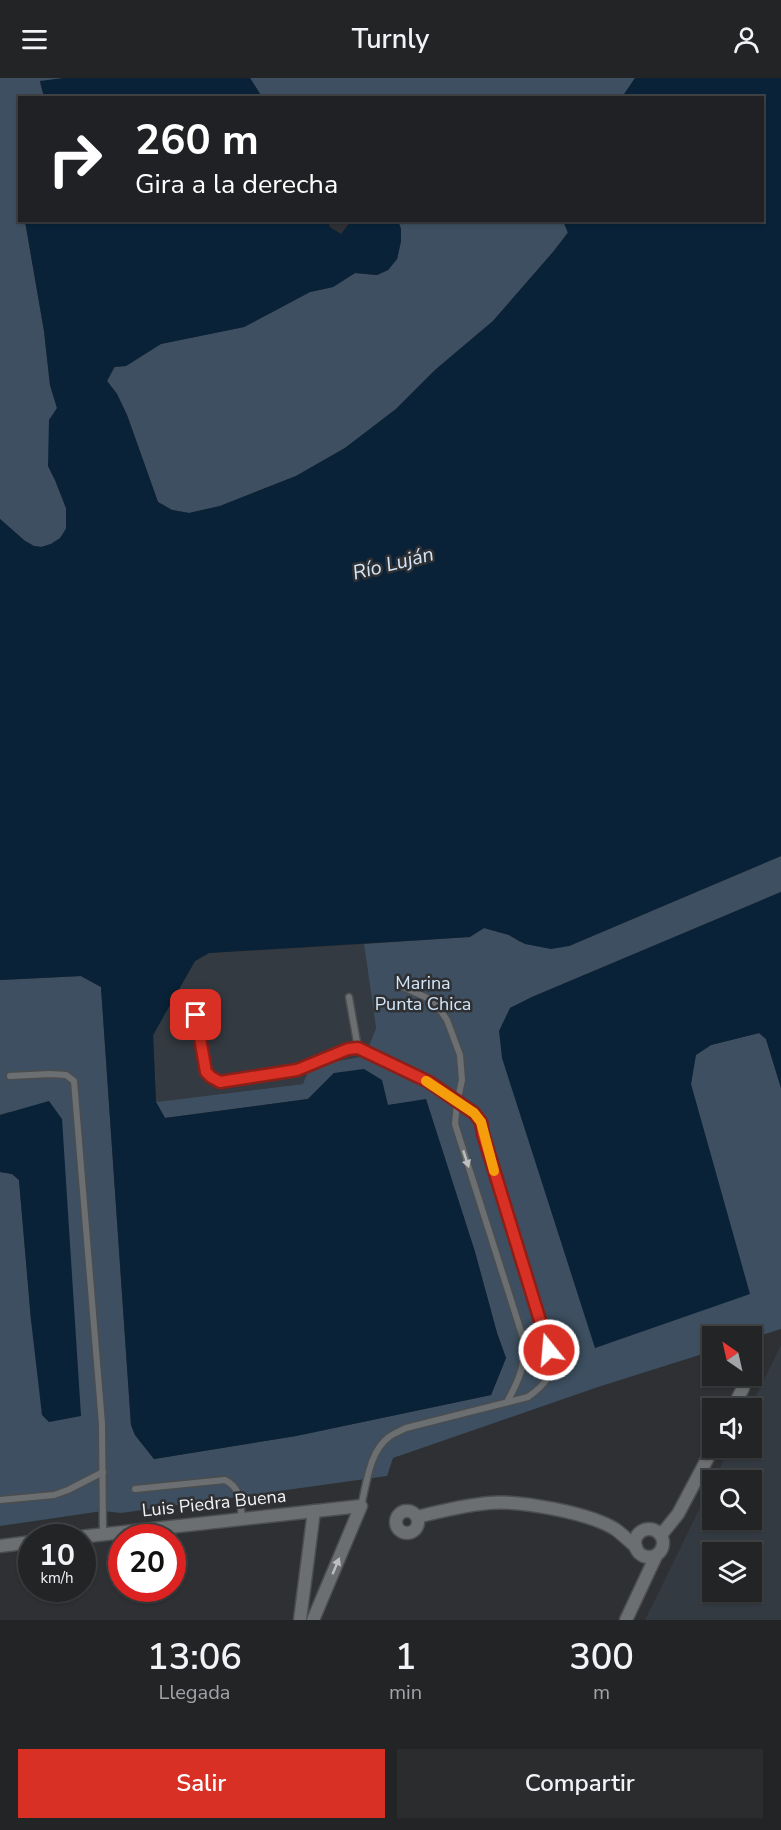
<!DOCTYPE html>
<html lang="es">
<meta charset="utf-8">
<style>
body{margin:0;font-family:"Nunito Sans",sans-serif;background:#2a2c2e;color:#f1f3f6;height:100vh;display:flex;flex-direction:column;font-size:22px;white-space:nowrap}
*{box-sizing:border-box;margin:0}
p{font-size:20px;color:#a2a4a7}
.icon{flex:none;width:33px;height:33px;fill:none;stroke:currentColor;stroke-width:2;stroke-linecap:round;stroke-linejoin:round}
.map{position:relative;height:1542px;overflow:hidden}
.side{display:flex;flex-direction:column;background:#222426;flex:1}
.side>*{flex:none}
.hud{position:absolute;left:18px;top:18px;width:746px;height:126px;border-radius:0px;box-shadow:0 2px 4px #0004,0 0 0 2px #3f4143;background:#202124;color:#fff;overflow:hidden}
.needle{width:39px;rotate:326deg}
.controls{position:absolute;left:702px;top:1248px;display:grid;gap:12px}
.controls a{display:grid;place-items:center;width:60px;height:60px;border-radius:0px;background:#222426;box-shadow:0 2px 4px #0004,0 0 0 2px #3f4143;font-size:30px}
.speed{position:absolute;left:18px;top:1446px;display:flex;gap:12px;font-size:30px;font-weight:700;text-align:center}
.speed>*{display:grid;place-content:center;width:78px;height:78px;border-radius:50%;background:#222426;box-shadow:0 2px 4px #0004,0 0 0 2px #3f4143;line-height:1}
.speed small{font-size:15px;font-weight:400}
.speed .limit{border:9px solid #d22;background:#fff;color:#111}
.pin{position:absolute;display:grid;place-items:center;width:51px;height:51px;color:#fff;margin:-26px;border-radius:12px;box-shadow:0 3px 9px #0006}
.me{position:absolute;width:66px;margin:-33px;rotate:343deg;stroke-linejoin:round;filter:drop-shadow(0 0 4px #0008)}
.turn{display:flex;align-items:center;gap:21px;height:126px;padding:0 18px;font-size:27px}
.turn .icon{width:78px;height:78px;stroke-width:2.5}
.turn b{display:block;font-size:42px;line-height:51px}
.eta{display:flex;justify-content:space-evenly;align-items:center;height:102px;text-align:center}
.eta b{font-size:36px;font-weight:600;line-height:42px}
.cta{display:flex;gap:12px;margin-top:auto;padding:12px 18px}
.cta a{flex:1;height:69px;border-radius:0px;background:#d93025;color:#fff;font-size:24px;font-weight:600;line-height:69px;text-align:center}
.cta a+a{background:#2a2c2e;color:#f1f3f6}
header{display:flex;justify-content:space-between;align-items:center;height:78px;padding:0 18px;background:#222426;font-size:27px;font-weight:600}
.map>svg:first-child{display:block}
.built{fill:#333a41;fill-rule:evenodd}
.green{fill:#3d4f60}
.water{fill:#092237}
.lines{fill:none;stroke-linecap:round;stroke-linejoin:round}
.service-casing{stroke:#4b4d4f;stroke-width:9}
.minor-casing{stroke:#4b4d4f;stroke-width:15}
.service{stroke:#6c6f71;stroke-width:6}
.minor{stroke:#6c6f71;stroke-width:12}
.oneway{fill:#bcbec0}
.route-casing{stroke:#8d1f18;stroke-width:15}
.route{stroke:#d93025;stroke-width:10}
.slow{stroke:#f59e0b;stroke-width:10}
.labels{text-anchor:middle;stroke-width:5;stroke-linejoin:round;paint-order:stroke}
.park-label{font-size:18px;fill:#d4e7f9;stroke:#2e3033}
.street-label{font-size:18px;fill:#f2f3f5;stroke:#2e3033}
.water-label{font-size:20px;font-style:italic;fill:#d3e6f8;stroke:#2e3033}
</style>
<header><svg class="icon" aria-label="menu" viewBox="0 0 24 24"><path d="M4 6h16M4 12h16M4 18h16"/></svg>Turnly<svg class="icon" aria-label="person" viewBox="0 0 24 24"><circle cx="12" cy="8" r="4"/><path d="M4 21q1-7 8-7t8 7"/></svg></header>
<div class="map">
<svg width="781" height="1542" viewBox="0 0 781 1542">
<rect width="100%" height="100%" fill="#2e3033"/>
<g class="built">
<polygon points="364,866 376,950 365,978 310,988 303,1006 156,1024 153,957 195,883 209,875"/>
<path d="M 781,1267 L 781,1542 L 645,1542 L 712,1405 L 712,1442 L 752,1442 L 752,1402 L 714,1402 L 730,1370 L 752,1370 L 752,1330 L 750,1330 ZM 712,1474 L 752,1474 L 752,1514 L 712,1514 Z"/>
</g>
<g class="green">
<polygon points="0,0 64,0 40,4 44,19 20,20 19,80 16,82 16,102 19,115 20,142 25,143 44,253 50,307 57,330 48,388 55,402 66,430 66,450 61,460 51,466 42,469 34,468 25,463 0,441"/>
<polygon points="250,0 635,0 622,20 262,19"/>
<polygon points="398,143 563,143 568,154 553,174 493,243 435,292 396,331 345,370 296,398 220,428 189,435 172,432 158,424 127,337 117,316 107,303 115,289 126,288 160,266 244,249 310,214 333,209 355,195 377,197 388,192 397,181 401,163 401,151"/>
<polygon points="781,778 781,814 532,919 510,930 693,1017 691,1006 695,977 711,967 759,955 766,961 781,1010 781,1251 752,1260 752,1258 712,1258 712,1273 598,1309 393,1380 387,1398 121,1435 103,1433 0,1448 0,1094 12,1096 19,1102 31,1242 81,1338 9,1034 0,1037 0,902 81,898 101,909 131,1347 135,1357 154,1381 296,1358 491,1317 506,1280 497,1255 475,1174 426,1022 388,1027 334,995 308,1021 165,1040 156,1024 303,1006 310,988 365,978 376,950 364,866 469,859 484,850 509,857 520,864 569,868"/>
</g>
<g class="water">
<polygon points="64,0 250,0 262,19 44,19 40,3"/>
<polygon points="635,0 781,0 781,778 569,868 551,871 525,866 509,857 484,850 470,859 209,875 195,883 153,957 156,1024 165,1040 308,1021 334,995 364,991 382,1002 388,1027 426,1021 475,1174 497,1255 506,1280 491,1317 296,1358 154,1381 135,1357 131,1347 101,909 81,898 0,902 0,441 25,463 34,468 41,469 51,466 60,460 66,451 66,430 55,402 48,388 49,342 57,330 50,307 44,253 25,143 327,142 330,149 341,156 351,143 398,143 401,151 401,163 397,181 388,192 377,197 355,195 333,209 310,214 244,249 161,266 126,288 114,289 107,303 117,316 127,337 158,424 172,432 189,435 220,428 296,398 345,370 396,331 435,292 493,243 553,174 568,155 563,143 762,142 762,20 622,19"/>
<polygon points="781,814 781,1010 766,961 759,955 711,967 696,977 691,1006 750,1216 595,1270 502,980 499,953 510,930 532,919"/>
<polygon points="49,1023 62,1041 81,1338 49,1344 42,1337 31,1242 19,1102 12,1096 0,1094 0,1037"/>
</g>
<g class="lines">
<defs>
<g id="service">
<path d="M 403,909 L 434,923 L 447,942 L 460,977 L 462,1002 L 457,1025 L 455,1046 L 524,1263 C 525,1289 519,1302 507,1324"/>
<polyline points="349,919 358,970"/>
<path d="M 196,937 L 206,994 L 211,999 L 220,1004 L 297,992 L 348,971 L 358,970 L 429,1004 L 474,1035 L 481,1044 L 483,1055 L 549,1272 C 552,1298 549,1304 528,1319 L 406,1350 C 400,1353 394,1355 389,1359 C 369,1374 367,1405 361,1428"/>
<polyline points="10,998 50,996 66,997 74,1003 102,1346 103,1455"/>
<path d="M 135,1411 L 225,1402 C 241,1410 240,1424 242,1440"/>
<polyline points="0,1422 54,1417 68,1412 103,1394"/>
</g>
<g id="minor">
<polyline points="752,1273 755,1280 752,1289"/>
<polyline points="733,1330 743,1310 745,1298"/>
<circle cx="407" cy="1444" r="11"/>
<path d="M 417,1439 C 441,1433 465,1427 489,1425 C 520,1422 589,1435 615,1451 C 622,1456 629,1463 636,1469"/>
<circle cx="649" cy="1465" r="14"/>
<polyline points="661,1457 678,1436 713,1370"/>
<polyline points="70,1460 361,1428 313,1542"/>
<polyline points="0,1468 32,1464"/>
<polyline points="300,1542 314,1433"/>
<polyline points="626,1542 656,1478"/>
</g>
</defs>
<use href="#service" class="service-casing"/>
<use href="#minor" class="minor-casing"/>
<use href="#service" class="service"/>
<use href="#minor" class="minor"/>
</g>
<defs><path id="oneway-solid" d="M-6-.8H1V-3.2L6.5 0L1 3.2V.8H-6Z" transform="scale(1.5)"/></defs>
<g class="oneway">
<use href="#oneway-solid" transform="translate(466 1081) rotate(72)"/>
<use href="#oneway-solid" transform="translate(336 1488) rotate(-67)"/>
</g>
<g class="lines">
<defs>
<polyline id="route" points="196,937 206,994 211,999 220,1004 297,992 348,971 358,970 429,1004 474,1035 481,1044 483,1056 549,1272"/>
</defs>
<use href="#route" class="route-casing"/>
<use href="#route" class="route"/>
<polyline class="slow" points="426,1003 474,1035 481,1044 494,1093"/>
</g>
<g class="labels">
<g class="park-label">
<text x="423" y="911">Marina<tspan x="423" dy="21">Punta Chica</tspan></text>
</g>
<g class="street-label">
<text transform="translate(214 1425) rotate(-6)" y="6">Luis Piedra Buena</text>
</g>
<g class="water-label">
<text transform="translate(393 485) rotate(-14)" y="7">Río Luján</text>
</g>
</g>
</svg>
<div class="controls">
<a><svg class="needle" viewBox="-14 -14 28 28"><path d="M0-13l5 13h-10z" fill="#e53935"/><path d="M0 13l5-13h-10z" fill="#a2a4a7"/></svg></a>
<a><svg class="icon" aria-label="sound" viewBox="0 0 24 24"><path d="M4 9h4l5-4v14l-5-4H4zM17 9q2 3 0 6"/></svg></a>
<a><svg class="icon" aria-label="search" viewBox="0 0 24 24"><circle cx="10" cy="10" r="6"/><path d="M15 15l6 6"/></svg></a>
<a><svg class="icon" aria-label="layers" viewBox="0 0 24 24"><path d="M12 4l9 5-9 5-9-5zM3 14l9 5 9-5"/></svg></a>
</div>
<div class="speed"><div>10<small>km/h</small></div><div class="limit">20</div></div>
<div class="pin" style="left:196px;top:937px;background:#d93025"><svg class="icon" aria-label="arrive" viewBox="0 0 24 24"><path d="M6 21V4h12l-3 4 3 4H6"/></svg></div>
<svg class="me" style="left:549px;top:1272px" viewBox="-20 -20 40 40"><circle r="17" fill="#d93025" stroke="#fff" stroke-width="3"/><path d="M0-11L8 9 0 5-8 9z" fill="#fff"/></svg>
<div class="hud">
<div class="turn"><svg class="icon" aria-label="right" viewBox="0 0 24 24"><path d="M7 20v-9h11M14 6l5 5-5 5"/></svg><div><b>260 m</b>Gira a la derecha</div></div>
</div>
</div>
<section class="side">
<div class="eta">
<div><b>13:06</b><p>Llegada</p></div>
<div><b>1</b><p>min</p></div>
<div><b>300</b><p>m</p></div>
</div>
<div class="cta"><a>Salir</a><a>Compartir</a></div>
</section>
